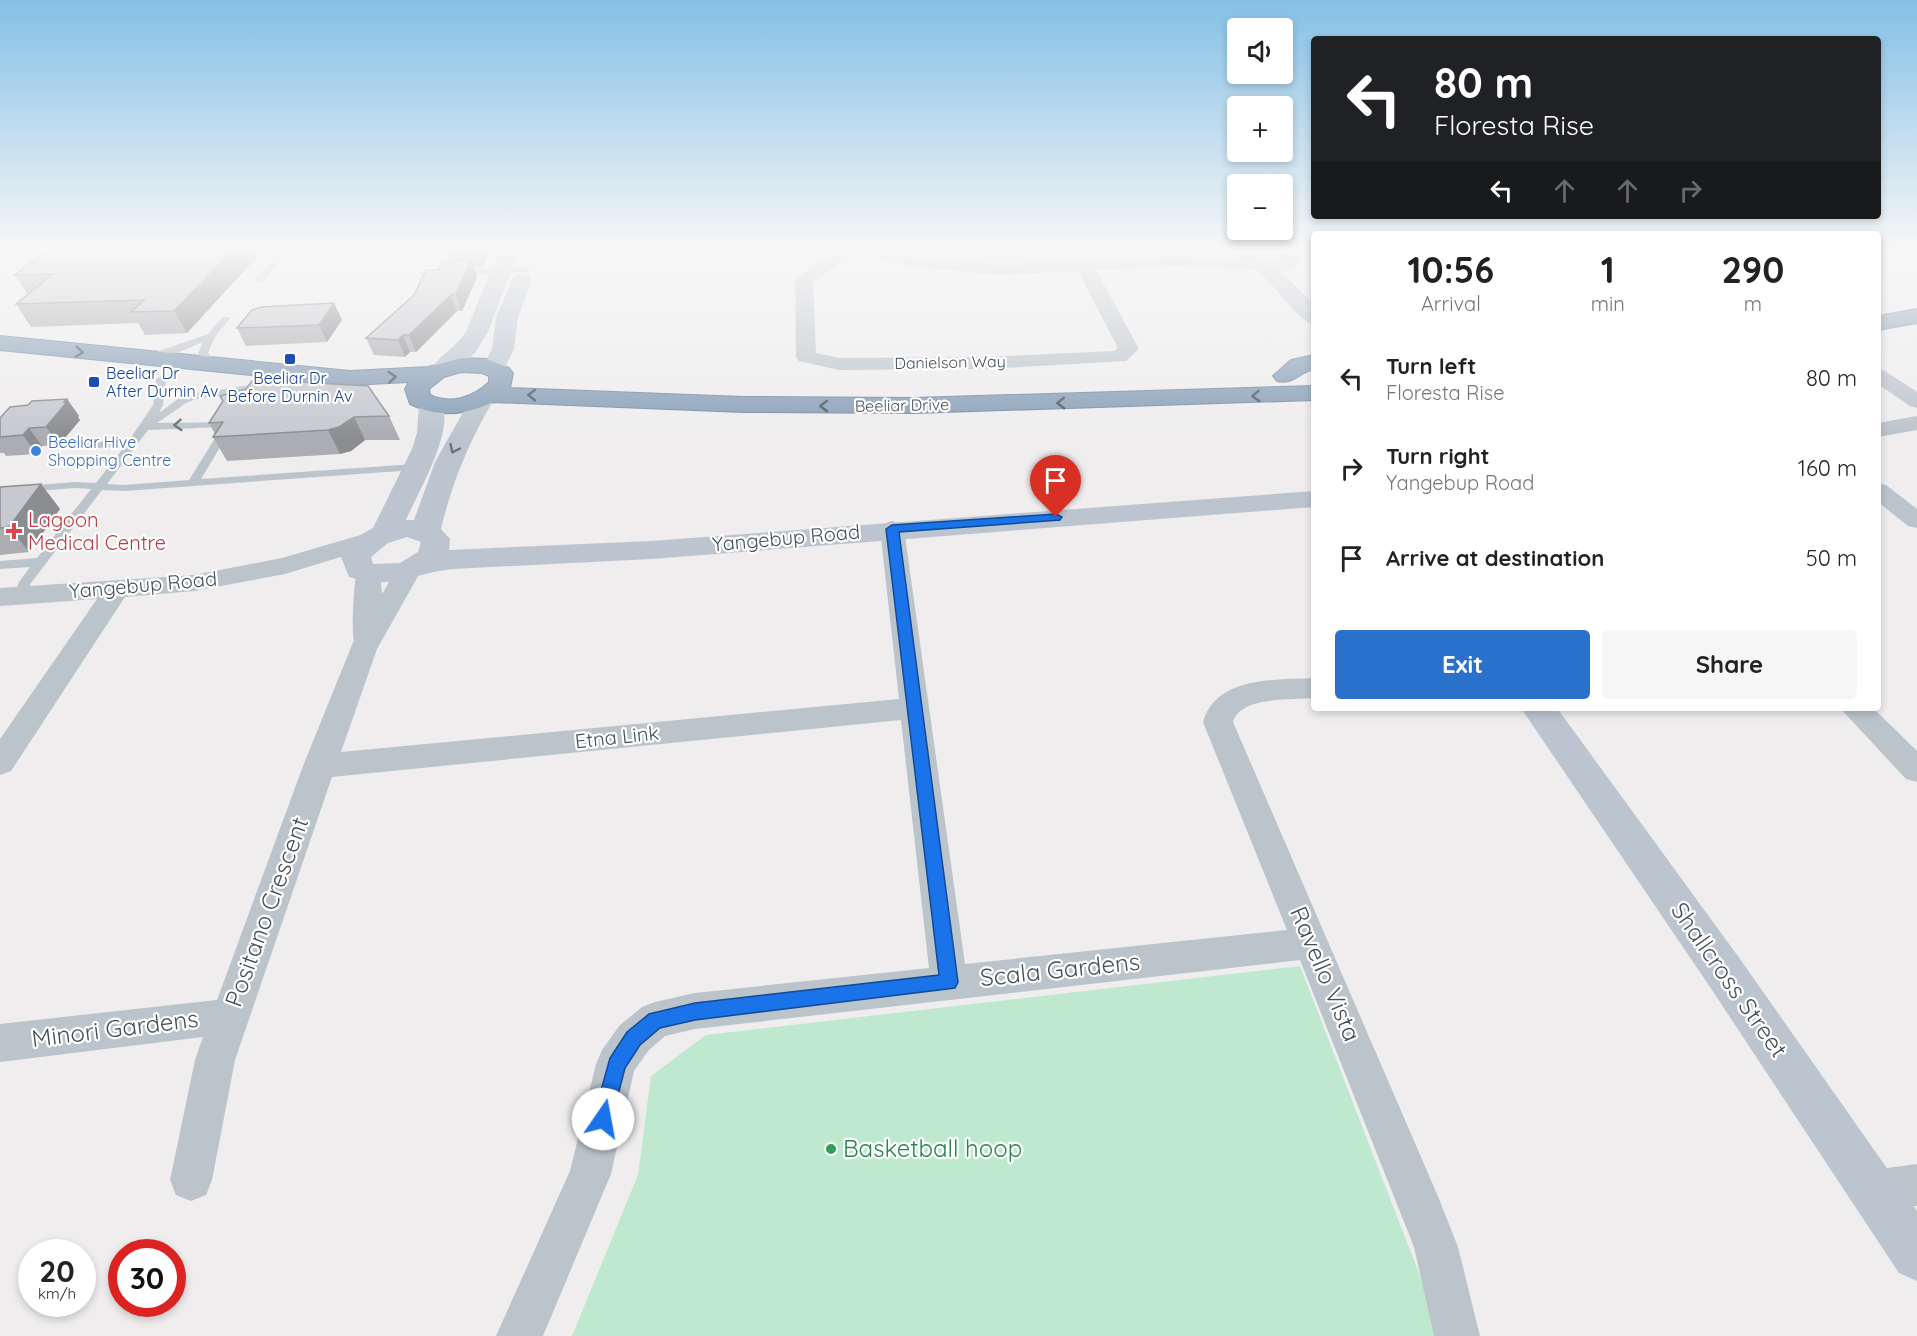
<!DOCTYPE html>
<meta charset="utf-8">
<style>
body{margin:0;font-family:Quicksand,sans-serif;background:#f6f6f6;color:#222;height:100vh;display:flex;flex-direction:column;font-size:22px;white-space:nowrap}
*{box-sizing:border-box;margin:0}
p{font-size:20px;color:#767676}
.icon{flex:none;width:33px;height:33px;fill:none;stroke:currentColor;stroke-width:2;stroke-linecap:round;stroke-linejoin:round}
.map{position:relative;flex:1;overflow:hidden}
.details{position:absolute;left:1311px;top:231px;width:570px;height:480px;display:flex;flex-direction:column;background:#fff;border-radius:6px;box-shadow:0 3px 9px #0003}
.details>*{flex:none}
.banner{position:absolute;left:1311px;top:36px;width:570px;height:183px;border-radius:6px;box-shadow:0 3px 9px #0003;background:#202124;color:#fff;overflow:hidden}
.buttons{position:absolute;left:1227px;top:18px;display:grid;gap:12px}
.buttons a{display:grid;place-items:center;width:66px;height:66px;border-radius:6px;background:#fff;box-shadow:0 3px 9px #0003;font-size:30px}
.speed{position:absolute;left:18px;top:1239px;display:flex;gap:12px;font-size:30px;font-weight:700;text-align:center}
.speed>*{display:grid;place-content:center;width:78px;height:78px;border-radius:50%;background:#fff;box-shadow:0 3px 9px #0003;line-height:1}
.speed small{font-size:15px;font-weight:400}
.speed .limit{border:9px solid #d22;background:#fff;color:#111}
.pin{position:absolute;display:grid;place-items:center;width:51px;height:51px;color:#fff;margin:-62px -26px;border-radius:50% 50% 50% 0;rotate:-45deg;box-shadow:0 0 6px #0007}
.pin .icon{rotate:45deg}
.me{position:absolute;width:66px;margin:-33px;rotate:12deg;stroke-linejoin:round;filter:drop-shadow(0 0 4px #0008)}
.turn{display:flex;align-items:center;gap:21px;height:126px;padding:0 24px;font-size:27px}
.turn .icon{width:78px;height:78px;stroke-width:2.5}
.turn b{display:block;font-size:42px;line-height:51px}
.lanes{display:flex;align-items:center;height:57px;padding:0 24px;background:#0003;justify-content:center;gap:30px;direction:ltr}
.lanes .off{opacity:.35}
.eta{display:flex;justify-content:space-evenly;align-items:center;height:102px;text-align:center}
.eta b{font-size:36px;font-weight:700;line-height:42px}
.action{display:flex;gap:12px;margin-top:auto;padding:12px 24px}
.action a{flex:1;height:69px;border-radius:6px;background:#2a71cc;color:#fff;font-size:24px;font-weight:700;line-height:69px;text-align:center}
.action a+a{background:#f6f6f6;color:#222}
ul{padding:0;list-style:none}
li{display:flex;align-items:center;gap:18px;height:90px;padding:0 24px}
li div{flex:1}
li b{display:block;font-size:22px}
li em{font-style:normal}
.map>svg:first-child{display:block}
.green{fill:#bee9cf}
.lines{fill:none;stroke-linecap:round;stroke-linejoin:round}
.highway-casing{stroke:#748aa3;stroke-width:2}
.lane{fill:#bcc4cb;fill-rule:evenodd}
.street{fill:#bcc4cb;fill-rule:evenodd}
.secondary{fill:#bcc5cf;fill-rule:evenodd}
.highway{fill:#899fb7;fill-rule:evenodd}
.wall{fill:#abadb2}
.shaded-wall{fill:#8b8d91}
.building{fill:#c7c9cf;stroke:#8b8d91;stroke-width:1.5}
.oneway{stroke:#4e5862}
.oneway2{stroke:#6a737a}
.oneway3{stroke:#6a737c}
.route{fill:#1a73e8;stroke:#114b97;stroke-width:1.5}
.transit-dot{fill:#1a4fb4;stroke:#fff;stroke-width:2}
.shop-dot{fill:#3f7fe0;stroke:#fff;stroke-width:2}
.health-dot{fill:#e0444e;stroke:#fff;stroke-width:2}
.leisure-dot{fill:#2e9e5b;stroke:#fff;stroke-width:2}
.labels{text-anchor:middle;stroke-width:4.5;stroke-linejoin:round;paint-order:stroke}
.far-street-label{font-size:16px;fill:#475058;stroke:#fff}
.far-transit-label{font-size:16px;fill:#164399;stroke:#fff;text-anchor:start}
.far-shop-label{font-size:16px;fill:#366cbe;stroke:#fff;text-anchor:start}
.health-label{font-size:20px;fill:#be3a42;stroke:#fff;text-anchor:start}
.street-label{font-size:20px;fill:#475058;stroke:#fff}
.near-street-label{font-size:24px;fill:#475058;stroke:#fff}
.near-leisure-label{font-size:24px;fill:#27864d;stroke:#fff;text-anchor:start}
</style>
<div class="map">
<svg width="1917" height="1336" viewBox="0 0 1917 1336">
<rect width="100%" height="100%" fill="#efeded"/>
<g class="green">
<path d="M 890,250 L 1209,250 C 1111,267 986,272 890,250 Z"/>
<polygon points="1300,966 1432,1307 1436,1336 572,1336 638,1175 651,1076 706,1035"/>
</g>
<g class="lines">
<defs>
<g id="highway">
<polygon points="1917,309 1917,323 1878,330 1878,316"/>
<path d="M 0,336 L 350,371 L 428,367 L 461,358 L 487,359 L 509,368 L 513,373 L 510,388 L 743,397 L 913,398 L 1314,386 L 1314,400 L 913,413 L 743,412 L 493,402 C 466,415 438,418 410,404 L 405,389 L 409,382 L 350,385 L 0,350 ZM 461,372 L 482,373 L 489,376 L 489,382 C 474,397 450,405 430,395 L 429,389 L 444,377 Z"/>
<path d="M 1314,355 L 1314,369 C 1299,372 1294,385 1277,381 L 1273,376 L 1291,360 Z"/>
</g>
</defs>
<use href="#highway" class="highway-casing"/>
<g class="lane">
<polygon points="6,250 15,250 0,260 0,254"/>
<polygon points="281,250 289,250 262,282 256,282 256,278"/>
<polygon points="526,268 529,268 529,272 423,277 419,274 423,271"/>
<polygon points="223,316 230,318 215,337 208,353 216,363 214,365 208,365 198,353 203,342 182,351 147,360 142,357 208,334"/>
<path d="M 161,376 L 166,379 L 163,405 L 159,413 L 178,399 L 190,394 L 264,383 L 269,386 L 264,389 L 196,399 L 186,403 L 157,423 L 233,422 L 234,424 L 201,479 L 415,464 L 420,467 L 415,470 L 124,491 L 102,490 L 31,583 L 24,599 L 16,599 L 14,596 L 19,582 L 30,567 L 0,569 L 0,561 L 37,558 L 91,489 L 75,488 L 0,494 L 0,488 L 75,482 L 96,483 L 125,446 L 83,449 L 78,446 L 83,443 L 130,439 L 153,405 L 156,379 ZM 222,427 L 189,480 L 124,485 L 107,484 L 148,430 Z"/>
</g>
<g class="street">
<path d="M 836,250 L 882,250 L 916,257 L 1000,265 L 1176,256 L 1255,259 L 1264,264 L 1255,269 L 1176,266 L 1096,270 L 1139,349 L 1126,361 L 986,369 L 839,370 L 799,361 L 796,357 L 795,280 ZM 853,254 L 916,267 L 1000,275 L 1078,271 L 1118,348 L 1114,351 L 986,357 L 839,358 L 816,353 L 813,282 Z"/>
<polygon points="1274,250 1314,250 1314,258 1283,255"/>
<polygon points="1878,369 1885,371 1917,392 1917,408 1910,406 1878,384"/>
<polygon points="1917,416 1917,430 1878,437 1878,423"/>
<polygon points="1878,483 1886,485 1917,509 1917,528 1908,526 1878,502"/>
<path d="M 892,521 L 901,524 L 904,529 L 965,964 L 1287,930 L 1203,722 C 1216,676 1275,680 1314,678 L 1314,698 C 1292,700 1240,696 1233,722 L 1437,1194 L 1458,1247 L 1480,1336 L 1434,1336 L 1414,1247 L 1300,960 L 695,1029 L 665,1036 L 648,1051 L 634,1071 L 611,1174 L 543,1336 L 496,1336 L 570,1171 L 596,1064 L 602,1050 L 620,1025 L 642,1007 L 655,1002 L 695,993 L 929,968 L 901,720 L 332,777 L 235,1060 L 212,1180 L 206,1195 L 191,1201 L 176,1195 L 170,1180 L 195,1060 L 203,1037 L 0,1062 L 0,1024 L 217,1000 L 303,766 L 354,640 C 351,634 354,574 358,568 L 367,566 L 376,568 L 380,574 L 382,594 L 399,565 L 408,563 L 417,565 L 421,571 L 377,649 L 341,752 L 899,699 L 880,529 L 883,524 Z"/>
<polygon points="371,532 380,535 383,540 380,545 285,574 194,591 125,597 11,771 0,775 0,739 97,599 0,606 0,588 194,575 282,558"/>
<polygon points="1840,708 1873,708 1917,751 1917,782 1906,779"/>
<polygon points="1917,1164 1917,1206 1872,1212 1857,1206 1851,1191 1857,1176 1872,1170"/>
</g>
<g class="secondary">
<path d="M 499,250 L 519,250 L 488,332 L 475,353 L 450,375 L 434,375 L 430,370 C 440,355 456,347 466,332 Z"/>
<path d="M 1239,250 L 1259,250 L 1256,255 L 1269,261 L 1280,258 L 1271,250 L 1297,251 L 1301,261 L 1293,268 L 1281,272 L 1314,304 L 1314,325 C 1296,320 1275,284 1258,272 C 1249,266 1242,265 1235,255 Z"/>
<polygon points="522,274 529,276 532,280 518,317 514,349 502,373 486,373 482,368 492,349 496,317 512,280 515,276"/>
<path d="M 483,391 L 492,393 L 495,398 C 470,439 452,482 441,529 L 450,539 L 449,550 L 651,541 L 1314,491 L 1314,507 L 651,559 L 453,569 C 413,573 392,591 349,577 L 341,557 L 355,538 L 373,528 L 412,449 L 417,433 L 419,405 L 422,400 L 431,398 L 440,400 C 458,426 417,494 406,520 L 414,520 L 435,462 L 474,393 ZM 407,537 L 421,542 L 418,552 L 400,563 L 373,564 L 371,557 L 388,543 Z"/>
<polygon points="1521,708 1557,708 1740,959 1917,1211 1917,1281 1899,1273 1710,987"/>
</g>
<use href="#highway" class="highway"/>
</g>
<g class="wall">
<polygon points="263,250 187,333 145,335 138,323 31,327 16,304 28,295 15,275"/>
<polygon points="490,250 482,267 474,267 477,277 462,311 457,311 416,352 410,352 405,357 374,355 366,338 414,295 438,270 450,261 447,252"/>
<polygon points="334,303 342,320 327,342 246,346 237,328"/>
<polygon points="246,389 389,416 400,440 365,440 351,451 340,454 227,461 213,437 215,434 209,423"/>
<polygon points="67,399 79,416 78,417 80,420 59,445 42,446 36,454 6,456 4,453 0,453 0,418 28,405"/>
<polygon points="41,484 60,509 29,552 0,555 0,487"/>
</g>
<g class="shaded-wall">
<polygon points="233,250 263,250 187,333 174,311"/>
<polygon points="477,250 490,250 482,267 477,251"/>
<polygon points="471,260 477,277 462,311 456,294"/>
<polygon points="451,295 457,311 416,352 409,335"/>
<polygon points="334,303 342,320 327,342 319,325"/>
<polygon points="403,335 410,352 405,357 398,340"/>
<polygon points="67,399 79,416 78,417 80,420 59,445 46,427"/>
<polygon points="354,417 365,440 351,451 340,454 328,430"/>
<polygon points="29,428 42,446 36,454 23,435"/>
<polygon points="41,484 60,509 29,552 9,527"/>
</g>
<g class="building">
<polygon points="47,250 233,250 174,311 131,312 144,300 16,304 53,274 15,275"/>
<polygon points="448,250 477,250 477,251 447,252"/>
<polygon points="471,260 456,294 451,295 409,335 403,335 398,340 366,338 414,295 426,270 438,270 442,262"/>
<polygon points="334,303 319,325 237,328 252,310 261,307"/>
<polygon points="266,380 368,386 389,416 354,417 339,427 328,430 213,437 223,422 209,423 223,401 220,396 246,389 252,381"/>
<polygon points="67,399 64,402 67,402 46,427 29,428 23,435 0,437 0,418 10,407 28,405 32,401"/>
<polygon points="41,484 9,527 0,528 0,487"/>
</g>
<defs><path id="oneway-chevron" d="M-2-3.5L2.5 0L-2 3.5" fill="none" stroke-width="1.6" stroke-linecap="round" stroke-linejoin="round" transform="scale(1.5)"/></defs>
<g class="oneway">
<use href="#oneway-chevron" transform="translate(79 352) rotate(6)"/>
<use href="#oneway-chevron" transform="translate(392 377) rotate(-4)"/>
<use href="#oneway-chevron" transform="translate(532 395) rotate(-179)"/>
<use href="#oneway-chevron" transform="translate(1256 396) rotate(177)"/>
<use href="#oneway-chevron" transform="translate(1061 403) rotate(179)"/>
<use href="#oneway-chevron" transform="translate(824 406) rotate(-180)"/>
</g>
<use class="oneway2" href="#oneway-chevron" transform="translate(178 425) rotate(176)"/>
<use class="oneway3" href="#oneway-chevron" transform="translate(454 449) rotate(115)"/>
<linearGradient id="sky" x2="0" y2="1"><stop stop-color="#84c0e6"/><stop offset="0.57" stop-color="#f8f7f7"/><stop offset="1" stop-color="#f8f7f7" stop-opacity="0"/></linearGradient>
<rect width="1917" height="437" fill="url(#sky)"/>
<polygon class="route" points="1056,514 1062,517 1060,520 899,532 958,982 955,988 695,1020 660,1028 640,1045 625,1068 610,1126 603,1128 596,1126 593,1119 610,1058 627,1032 649,1014 695,1003 939,975 886,529 892,525"/>
<g class="transit-dot">
<rect x="284" y="353" width="12" height="12" rx="3"/>
<rect x="88" y="376" width="12" height="12" rx="3"/>
</g>
<circle class="shop-dot" cx="36" cy="451" r="6"/>
<path class="health-dot" d="M11 522h6v6h6v6h-6v6h-6v-6h-6v-6h6z"/>
<circle class="leisure-dot" cx="831" cy="1149" r="6"/>
<g class="labels">
<g class="far-street-label">
<text transform="translate(950 362) rotate(-1)" y="6">Danielson Way</text>
<text transform="translate(902 405) rotate(-1)" y="6">Beeliar Drive</text>
</g>
<g class="far-transit-label">
<text x="106" y="379">Beeliar Dr<tspan x="106" dy="18">After Durnin Av</tspan></text>
<text x="290" y="384" text-anchor="middle">Beeliar Dr<tspan x="290" dy="18">Before Durnin Av</tspan></text>
</g>
<g class="far-shop-label">
<text x="48" y="448">Beeliar Hive<tspan x="48" dy="18">Shopping Centre</tspan></text>
</g>
<g class="health-label">
<text x="28" y="527">Lagoon<tspan x="28" dy="23">Medical Centre</tspan></text>
</g>
<g class="street-label">
<text transform="translate(786 538) rotate(-5)" y="7">Yangebup Road</text>
<text transform="translate(143 585) rotate(-5)" y="7">Yangebup Road</text>
<text transform="translate(617 737) rotate(-6)" y="7">Etna Link</text>
</g>
<g class="near-street-label">
<text transform="translate(267 912) rotate(-70)" y="8">Positano Crescent</text>
<text transform="translate(1060 970) rotate(-6)" y="8">Scala Gardens</text>
<text transform="translate(1325 974) rotate(67)" y="8">Ravello Vista</text>
<text transform="translate(1729 980) rotate(55)" y="8">Shallcross Street</text>
<text transform="translate(115 1029) rotate(-7)" y="8">Minori Gardens</text>
</g>
<g class="near-leisure-label">
<text x="843" y="1157">Basketball hoop</text>
</g>
</g>
</svg>
<div class="buttons">
<a><svg class="icon" aria-label="sound" viewBox="0 0 24 24"><path d="M4 9h4l5-4v14l-5-4H4zM17 9q2 3 0 6"/></svg></a>
<a>+</a>
<a>−</a>
</div>
<div class="speed"><div>20<small>km/h</small></div><div class="limit">30</div></div>
<div class="pin" style="left:1056px;top:517px;background:#d93025"><svg class="icon" aria-label="arrive" viewBox="0 0 24 24"><path d="M6 21V4h12l-3 4 3 4H6"/></svg></div>
<svg class="me" style="left:603px;top:1119px" viewBox="-20 -20 40 40"><circle r="19" fill="#fff"/><path d="M0-13L10 11 0 6-10 11z" fill="#1a73e8"/></svg>
<div class="banner">
<div class="turn"><svg class="icon" aria-label="left" viewBox="0 0 24 24"><path d="M17 20v-9H6M10 6l-5 5 5 5"/></svg><div><b>80 m</b>Floresta Rise</div></div>
<div class="lanes"><svg class="icon" aria-label="left" viewBox="0 0 24 24"><path d="M17 20v-9H6M10 6l-5 5 5 5"/></svg><svg class="icon off" aria-label="ahead" viewBox="0 0 24 24"><path d="M12 20V5M6 11l6-6 6 6"/></svg><svg class="icon off" aria-label="ahead" viewBox="0 0 24 24"><path d="M12 20V5M6 11l6-6 6 6"/></svg><svg class="icon off" aria-label="right" viewBox="0 0 24 24"><path d="M7 20v-9h11M14 6l5 5-5 5"/></svg></div>
</div>
<section class="details">
<div class="eta">
<div><b>10:56</b><p>Arrival</p></div>
<div><b>1</b><p>min</p></div>
<div><b>290</b><p>m</p></div>
</div>
<ul>
<li><svg class="icon" aria-label="left" viewBox="0 0 24 24"><path d="M17 20v-9H6M10 6l-5 5 5 5"/></svg><div><b>Turn left</b><p>Floresta Rise</p></div><em>80 m</em></li>
<li><svg class="icon" aria-label="right" viewBox="0 0 24 24"><path d="M7 20v-9h11M14 6l5 5-5 5"/></svg><div><b>Turn right</b><p>Yangebup Road</p></div><em>160 m</em></li>
<li><svg class="icon" aria-label="arrive" viewBox="0 0 24 24"><path d="M6 21V4h12l-3 4 3 4H6"/></svg><div><b>Arrive at destination</b></div><em>50 m</em></li>
</ul>
<div class="action"><a>Exit</a><a>Share</a></div>
</section>
</div>
